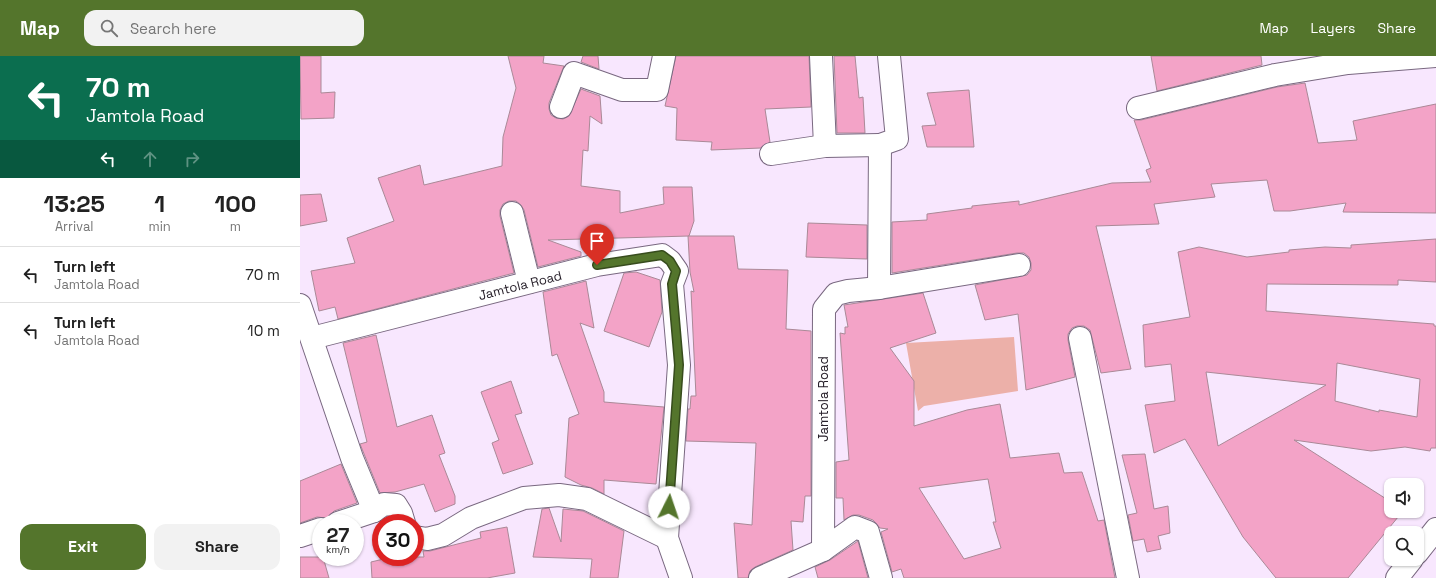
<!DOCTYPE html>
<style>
body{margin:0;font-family:"Space Grotesk",sans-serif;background:#f2f2f2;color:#222;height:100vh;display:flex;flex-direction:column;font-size:15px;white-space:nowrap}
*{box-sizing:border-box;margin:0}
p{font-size:13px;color:#767676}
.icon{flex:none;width:22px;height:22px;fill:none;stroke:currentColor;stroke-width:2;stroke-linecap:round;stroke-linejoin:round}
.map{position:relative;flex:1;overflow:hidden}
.details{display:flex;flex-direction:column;background:#fff;width:300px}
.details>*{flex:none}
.guide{background:#0b6e4f;color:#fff;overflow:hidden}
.fabs{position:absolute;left:1084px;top:422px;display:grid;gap:8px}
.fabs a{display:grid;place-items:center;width:40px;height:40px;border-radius:8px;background:#fff;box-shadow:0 1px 3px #0004;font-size:20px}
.speed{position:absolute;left:12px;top:458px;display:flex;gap:8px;font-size:20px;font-weight:700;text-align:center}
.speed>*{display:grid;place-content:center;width:52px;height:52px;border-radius:50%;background:#fff;box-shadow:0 1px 3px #0004;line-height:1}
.speed small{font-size:10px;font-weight:400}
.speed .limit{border:6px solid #d22;background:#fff;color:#111}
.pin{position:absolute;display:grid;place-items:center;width:34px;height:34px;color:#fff;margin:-41px -17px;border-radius:50% 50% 50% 0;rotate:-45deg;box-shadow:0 0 4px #0007}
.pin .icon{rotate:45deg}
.me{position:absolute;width:44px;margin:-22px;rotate:4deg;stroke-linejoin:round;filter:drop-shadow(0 0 3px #0008)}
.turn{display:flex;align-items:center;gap:14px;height:84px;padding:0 20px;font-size:18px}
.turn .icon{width:52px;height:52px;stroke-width:2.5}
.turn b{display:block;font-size:28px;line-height:34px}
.lanes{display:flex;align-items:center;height:38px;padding:0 20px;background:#0003;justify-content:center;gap:20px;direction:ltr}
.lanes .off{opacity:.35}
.eta{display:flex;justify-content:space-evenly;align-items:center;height:68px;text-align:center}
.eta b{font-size:24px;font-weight:800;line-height:28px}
.primary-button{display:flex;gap:8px;margin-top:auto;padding:8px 20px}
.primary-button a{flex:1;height:46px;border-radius:12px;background:#54752c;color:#fff;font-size:16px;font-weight:800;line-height:46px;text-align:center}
.primary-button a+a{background:#f2f2f2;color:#222}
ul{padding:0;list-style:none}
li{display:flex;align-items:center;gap:12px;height:56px;padding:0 20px;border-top:1px solid #e0e0e0}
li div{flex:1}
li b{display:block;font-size:15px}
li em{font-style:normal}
header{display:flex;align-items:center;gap:24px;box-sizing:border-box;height:56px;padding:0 20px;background:#54752c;color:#fff}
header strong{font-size:19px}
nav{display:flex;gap:22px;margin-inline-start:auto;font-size:14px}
.search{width:280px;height:36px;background:#f2f2f2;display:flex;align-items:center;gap:10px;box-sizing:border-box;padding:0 14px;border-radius:12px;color:#767676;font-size:15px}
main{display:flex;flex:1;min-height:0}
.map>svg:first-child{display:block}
.green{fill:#ecb0a9}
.building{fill:#f3a3c7;stroke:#aa8997;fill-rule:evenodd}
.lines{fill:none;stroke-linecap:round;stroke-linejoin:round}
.minor-casing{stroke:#796880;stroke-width:24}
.minor{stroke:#fff;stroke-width:22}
.route-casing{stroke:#374c1d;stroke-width:10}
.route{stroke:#54752c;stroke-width:7}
.labels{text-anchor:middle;stroke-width:3;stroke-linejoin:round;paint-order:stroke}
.street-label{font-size:13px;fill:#28212b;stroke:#fff}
</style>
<header>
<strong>Map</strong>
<div class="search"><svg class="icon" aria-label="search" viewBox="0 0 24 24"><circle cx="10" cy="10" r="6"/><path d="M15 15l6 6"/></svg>Search here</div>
<nav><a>Map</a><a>Layers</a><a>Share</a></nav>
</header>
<main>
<section class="details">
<div class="guide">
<div class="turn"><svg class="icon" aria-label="left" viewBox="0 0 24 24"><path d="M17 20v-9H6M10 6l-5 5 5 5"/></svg><div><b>70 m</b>Jamtola Road</div></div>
<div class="lanes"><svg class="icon" aria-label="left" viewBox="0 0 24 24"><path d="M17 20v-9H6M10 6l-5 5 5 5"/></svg><svg class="icon off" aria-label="ahead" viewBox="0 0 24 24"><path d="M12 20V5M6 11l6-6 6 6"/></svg><svg class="icon off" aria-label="right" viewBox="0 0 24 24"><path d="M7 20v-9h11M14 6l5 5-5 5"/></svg></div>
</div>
<div class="eta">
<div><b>13:25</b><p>Arrival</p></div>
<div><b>1</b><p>min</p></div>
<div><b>100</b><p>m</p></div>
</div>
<ul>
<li><svg class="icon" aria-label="left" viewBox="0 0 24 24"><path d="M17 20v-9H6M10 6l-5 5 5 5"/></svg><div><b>Turn left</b><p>Jamtola Road</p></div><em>70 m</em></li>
<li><svg class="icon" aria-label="left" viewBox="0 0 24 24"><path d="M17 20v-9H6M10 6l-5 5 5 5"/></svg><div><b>Turn left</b><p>Jamtola Road</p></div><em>10 m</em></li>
</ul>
<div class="primary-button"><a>Exit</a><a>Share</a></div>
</section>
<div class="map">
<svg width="1136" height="522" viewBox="0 0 1136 522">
<rect width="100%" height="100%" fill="#f8e7fe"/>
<polygon class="green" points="714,281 718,335 624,350 618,355 606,287"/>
<g class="building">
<polygon points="0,0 21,0 21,37 35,36 34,62 1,63"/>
<polygon points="208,0 244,0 243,7 264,10 249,47 249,53 251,59 256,62 263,63 269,60 281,33 300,40 302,68 290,60 288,95 283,94 281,130 320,135 320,157 364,148 363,131 392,131 394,165 389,180 248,184 281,196 281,200 238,211 224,154 221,149 216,145 209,145 203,148 200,154 200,160 214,217 38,263 35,251 19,255 11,215 55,207 47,182 94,165 78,122 120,109 124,129 202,110 203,81 216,32"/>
<polygon points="283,0 298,0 299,13 281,6"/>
<polygon points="376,0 509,0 511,51 465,53 470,86 461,92 411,94 412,86 376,84 377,52 365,50"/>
<polygon points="534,0 555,0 559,42 563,41 565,77 537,77"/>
<polygon points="851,0 961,0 962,9 857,35"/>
<polygon points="1005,27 1018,87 1057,84 1053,65 1136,48 1136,157 1043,156 1046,147 990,155 974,155 967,124 911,128 915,141 854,148 859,168 796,170 831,313 801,317 790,274 784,270 777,270 772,272 768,278 768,284 775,321 726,334 718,258 685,264 675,229 727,219 731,214 731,207 729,201 724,197 717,197 592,217 592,166 627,164 627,158 672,152 672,150 719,145 719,149 812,127 851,126 846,114 851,112 834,64 841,64 977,31"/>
<polygon points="669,34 674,91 627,91 622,70 636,69 627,37"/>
<polygon points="21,138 27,165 0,170 0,139"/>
<polygon points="508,167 567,169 567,203 506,201"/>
<polygon points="388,180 434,180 438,213 488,214 486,273 511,275 511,440 505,440 503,466 491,465 493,494 455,511 450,515 448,522 438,522 434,467 452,469 456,387 386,385 388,353 390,353 391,340 396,340 391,235 394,236 390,216"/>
<path d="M 1136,183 L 1136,226 L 1098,224 L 1098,229 L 967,228 L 966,255 L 1134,268 L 1134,270 L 1136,270 L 1136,392 L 1131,392 L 1130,395 L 1105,391 L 1071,395 L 994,384 L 1091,446 L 1091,455 L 1103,455 L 1048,522 L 976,522 L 943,481 L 885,383 L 854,397 L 845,349 L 875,345 L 871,308 L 845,311 L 843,269 L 890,261 L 878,196 L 899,191 L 947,201 L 989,196 L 989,194 L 1025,191 L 1051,192 L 1051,189 ZM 1037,307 L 1120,323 L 1117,361 L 1079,354 L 1079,356 L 1035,345 ZM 906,316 L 1026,329 L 918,390 Z"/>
<polygon points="336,216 360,224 362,256 349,291 304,275 324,217"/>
<polygon points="286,225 294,272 280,267 304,336 304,346 364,351 356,428 304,424 304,438 292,432 281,429 265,421 269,362 279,358 257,298 252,300 243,236"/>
<path d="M 623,237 L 636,277 L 590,292 L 614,325 L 614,370 L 667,354 L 700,348 L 710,402 L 759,397 L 764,417 L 782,416 L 798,465 L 804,464 L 815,522 L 604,522 L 601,513 L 592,516 L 581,476 L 588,473 L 580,472 L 573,464 L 559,459 L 553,459 L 544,464 L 543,442 L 536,442 L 536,406 L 549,404 L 540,277 L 545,278 L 545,271 L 548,271 L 544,249 ZM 688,423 L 696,466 L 693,466 L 701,492 L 664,503 L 619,432 Z"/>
<polygon points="76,279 97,371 132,359 145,397 139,399 155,440 155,448 135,456 124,428 95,436 80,437 60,388 67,386 43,287"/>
<polygon points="211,325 222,357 215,359 233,408 203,418 192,387 199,384 181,336"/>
<polygon points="845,398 854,453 868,450 870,477 858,480 861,493 847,496 844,483 833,485 828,459 837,457 822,399"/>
<polygon points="41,408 57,447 34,455 27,462 17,461 0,467 0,425"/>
<polygon points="249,452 261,486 263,453 283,455 324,475 318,522 290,522 292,503 233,501 242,453"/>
<polygon points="207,471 215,517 187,522 72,522 71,506 92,501 124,501 123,495 130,495 181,482 180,476"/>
<polygon points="558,485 568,522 518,522 515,511 530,504"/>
<polygon points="0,501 23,501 29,522 0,522"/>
</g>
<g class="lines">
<defs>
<g id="minor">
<polyline points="521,0 525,90 580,89 579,232"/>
<polyline points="261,51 274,17 322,34 357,34 364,0"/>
<polyline points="838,52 975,19 1048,7 1136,0"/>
<polyline points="580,89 597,83 589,0"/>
<polyline points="471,98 525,90"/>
<polyline points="212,157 229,226"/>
<polyline points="0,249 52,402 74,455"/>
<polyline points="12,282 297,209 362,199 370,205 377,215 372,228 379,309 367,482 381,522"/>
<polyline points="780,282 828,522"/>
<polyline points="38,467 74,455 84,448 96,449 101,457 104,467"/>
<polyline points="0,480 21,473"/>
<polyline points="115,481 127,483 143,479 171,462 224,442 259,439 287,443 367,482"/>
<polyline points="523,494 524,253 536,238 548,235 579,232 719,209"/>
<polyline points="1117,497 1136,473"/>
<polyline points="460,522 523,494 555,471 568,476 581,522"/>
<polyline points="1097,522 1112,503"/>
</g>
</defs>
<use href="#minor" class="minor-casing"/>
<use href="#minor" class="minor"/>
</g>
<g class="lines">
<defs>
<polyline id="route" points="297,209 362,199 370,205 376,215 372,228 379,309 369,451"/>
</defs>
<use href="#route" class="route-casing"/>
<use href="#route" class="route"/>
</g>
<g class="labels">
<g class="street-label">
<text transform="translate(220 229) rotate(-14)" y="5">Jamtola Road</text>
<text transform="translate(523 343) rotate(-90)" y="5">Jamtola Road</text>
</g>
</g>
</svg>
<div class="fabs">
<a><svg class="icon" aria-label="sound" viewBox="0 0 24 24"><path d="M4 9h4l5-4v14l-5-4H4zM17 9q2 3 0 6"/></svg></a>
<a><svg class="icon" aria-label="search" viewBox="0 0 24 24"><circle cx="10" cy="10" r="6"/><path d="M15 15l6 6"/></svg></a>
</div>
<div class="speed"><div>27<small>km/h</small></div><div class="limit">30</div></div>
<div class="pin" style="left:297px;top:209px;background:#d93025"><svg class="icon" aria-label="arrive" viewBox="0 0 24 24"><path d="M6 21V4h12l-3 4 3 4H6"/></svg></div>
<svg class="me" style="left:369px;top:451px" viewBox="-20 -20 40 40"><circle r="19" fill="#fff"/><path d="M0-13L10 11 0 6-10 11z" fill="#54752c"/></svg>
</div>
</main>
